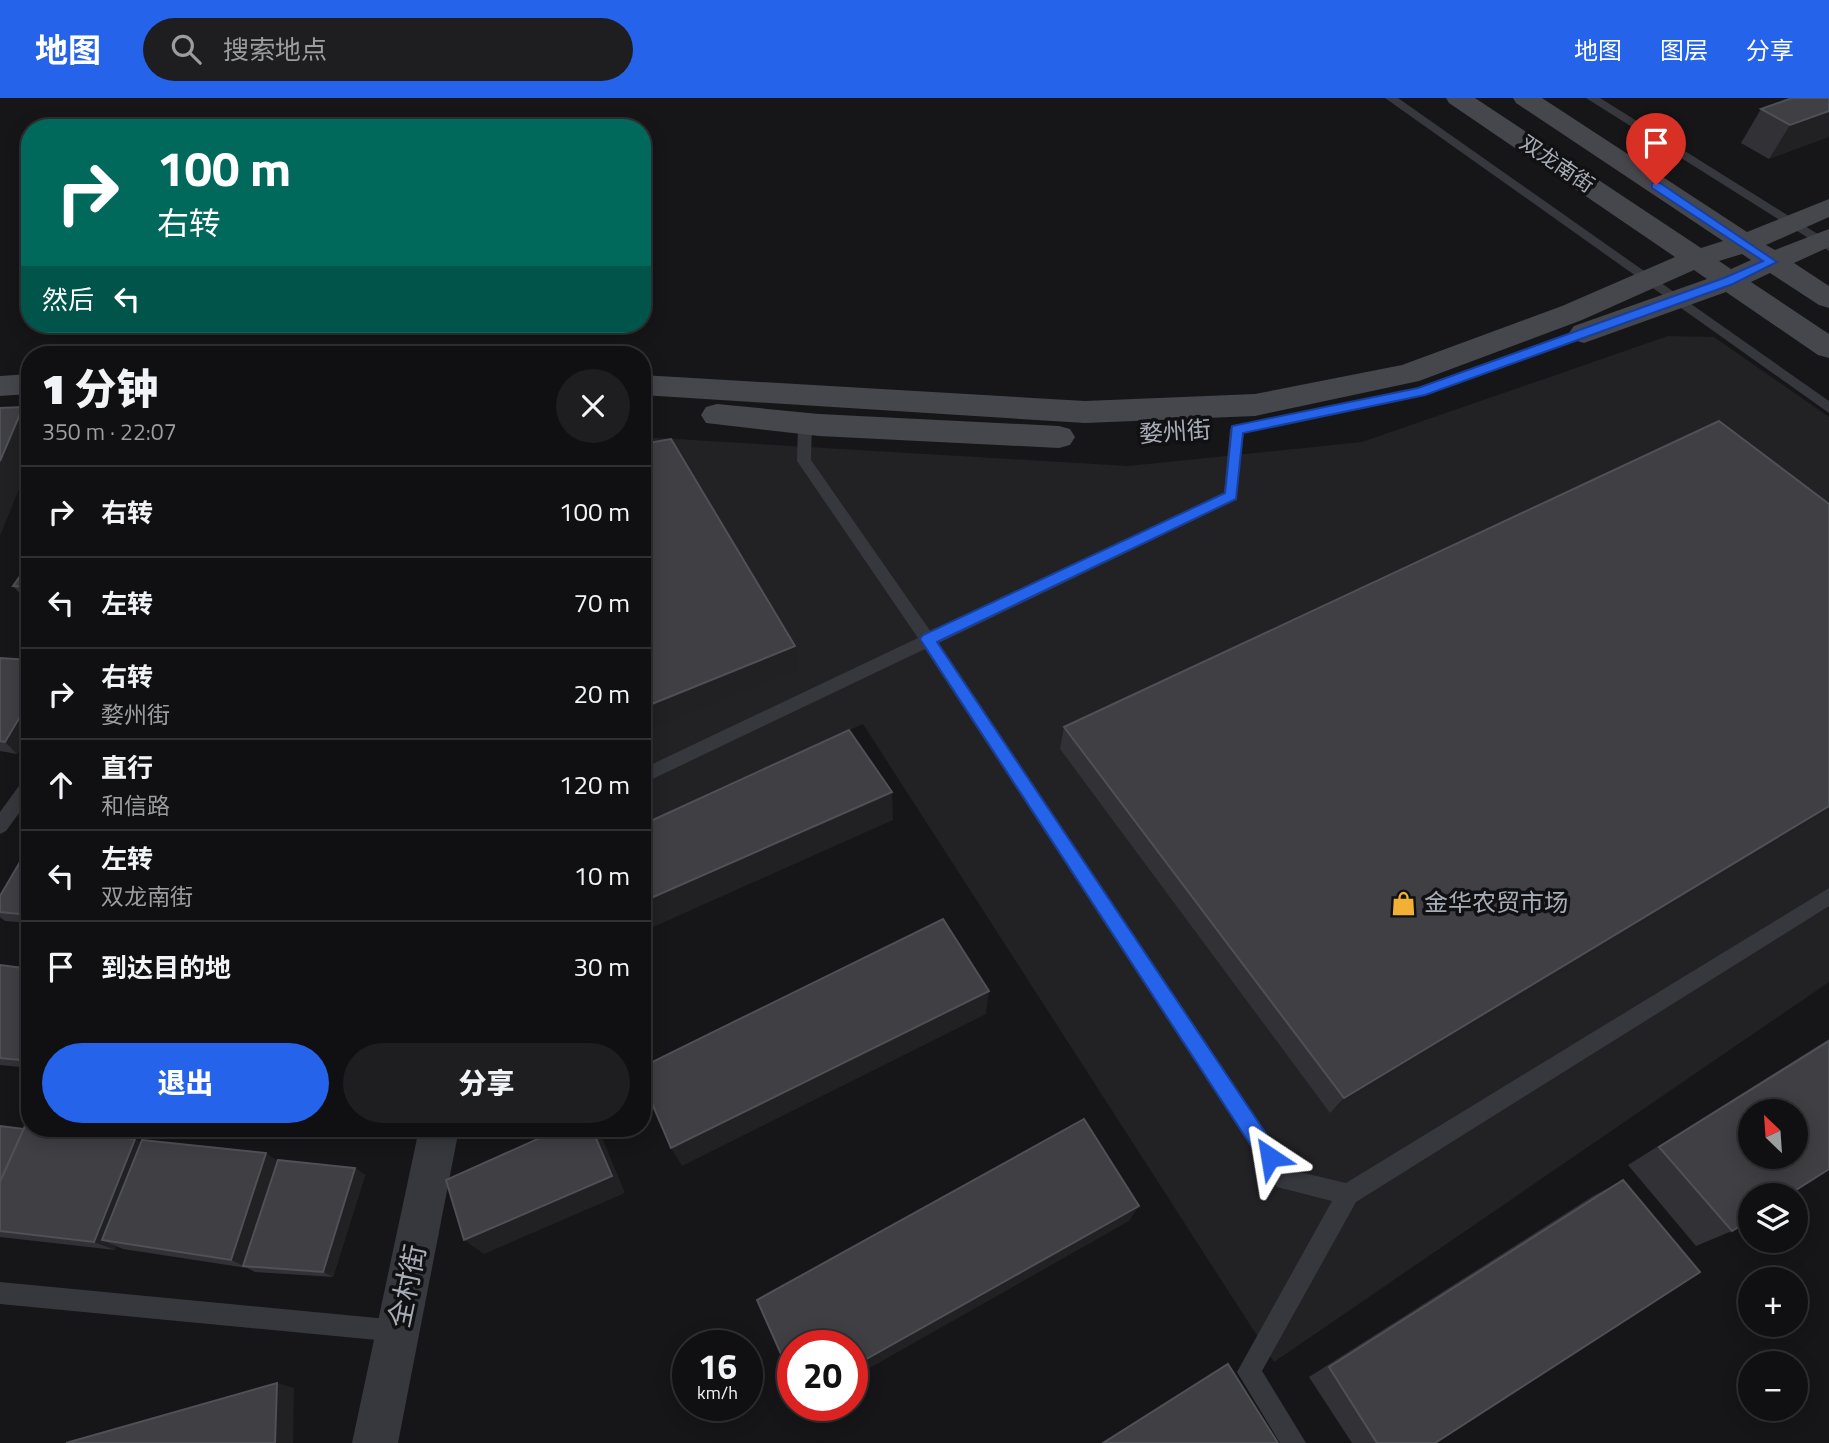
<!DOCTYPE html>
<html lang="zh">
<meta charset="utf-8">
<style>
body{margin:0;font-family:"Titillium Web","Noto Sans SC",sans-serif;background:#1e1e20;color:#f1f3f6;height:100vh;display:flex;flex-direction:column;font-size:26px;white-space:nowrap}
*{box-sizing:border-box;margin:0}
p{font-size:23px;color:#9c9d9f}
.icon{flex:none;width:38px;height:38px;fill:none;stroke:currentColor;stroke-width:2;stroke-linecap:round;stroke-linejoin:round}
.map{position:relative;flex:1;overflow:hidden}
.sheet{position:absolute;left:21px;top:248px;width:630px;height:791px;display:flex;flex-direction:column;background:#101012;border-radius:28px;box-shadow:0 4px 18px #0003,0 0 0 2px #303032}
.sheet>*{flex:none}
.hud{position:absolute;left:21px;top:21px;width:630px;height:214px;border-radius:28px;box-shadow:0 4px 18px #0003,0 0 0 2px #303032;background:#00695c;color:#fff;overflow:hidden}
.needle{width:46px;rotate:335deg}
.buttons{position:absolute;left:1738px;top:1001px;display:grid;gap:14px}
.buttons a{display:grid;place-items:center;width:70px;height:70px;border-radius:50%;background:#101012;box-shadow:0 4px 18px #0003,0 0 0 2px #303032;font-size:35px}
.speed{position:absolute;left:672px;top:1232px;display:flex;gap:14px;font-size:35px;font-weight:700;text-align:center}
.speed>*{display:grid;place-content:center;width:91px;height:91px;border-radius:50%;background:#101012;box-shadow:0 4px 18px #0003,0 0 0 2px #303032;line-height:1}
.speed small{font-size:18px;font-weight:400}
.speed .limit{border:10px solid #d22;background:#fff;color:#111}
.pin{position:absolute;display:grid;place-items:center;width:60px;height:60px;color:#fff;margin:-72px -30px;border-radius:50% 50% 50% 0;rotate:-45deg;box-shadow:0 0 7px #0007}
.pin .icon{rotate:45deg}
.me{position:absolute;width:77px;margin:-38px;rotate:327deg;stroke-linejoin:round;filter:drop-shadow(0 0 5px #0008)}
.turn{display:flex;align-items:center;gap:24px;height:147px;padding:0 21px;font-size:32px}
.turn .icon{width:91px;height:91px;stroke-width:2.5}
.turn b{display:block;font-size:49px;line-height:60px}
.then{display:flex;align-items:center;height:66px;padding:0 21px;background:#0003;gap:14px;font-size:26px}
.round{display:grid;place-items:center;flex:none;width:74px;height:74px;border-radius:37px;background:#1e1e20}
.overview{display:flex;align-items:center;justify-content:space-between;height:119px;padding:0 21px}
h1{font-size:42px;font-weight:800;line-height:52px}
.primary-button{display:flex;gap:14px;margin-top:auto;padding:14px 21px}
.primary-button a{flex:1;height:80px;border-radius:42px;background:#2563eb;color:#fff;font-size:28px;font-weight:800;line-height:80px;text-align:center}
.primary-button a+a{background:#1e1e20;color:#f1f3f6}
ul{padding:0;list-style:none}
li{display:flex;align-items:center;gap:21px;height:91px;padding:0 21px;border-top:2px solid #303032}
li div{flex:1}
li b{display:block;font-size:26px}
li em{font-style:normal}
header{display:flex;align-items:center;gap:42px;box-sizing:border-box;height:98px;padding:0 35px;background:#2563eb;color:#fff}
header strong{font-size:33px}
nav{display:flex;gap:38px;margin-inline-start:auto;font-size:24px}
.search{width:490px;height:63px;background:#1e1e20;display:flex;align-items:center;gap:18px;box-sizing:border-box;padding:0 24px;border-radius:38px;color:#9c9d9f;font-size:26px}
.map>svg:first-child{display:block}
.built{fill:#222225}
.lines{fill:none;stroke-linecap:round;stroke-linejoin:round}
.lane{fill:#37383d;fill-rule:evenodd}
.street{fill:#37383d;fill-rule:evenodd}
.secondary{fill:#45474d;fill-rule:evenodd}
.wall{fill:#323236}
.shaded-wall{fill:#212124}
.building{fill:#3f3f44;stroke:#4f5156;stroke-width:2;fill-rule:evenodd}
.route{fill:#2563eb;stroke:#184099;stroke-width:2}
.labels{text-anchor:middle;stroke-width:7;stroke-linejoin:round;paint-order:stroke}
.far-street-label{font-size:21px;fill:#a8adb8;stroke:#111113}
.street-label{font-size:24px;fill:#a8adb8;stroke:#111113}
.poi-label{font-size:24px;fill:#a8adb8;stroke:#111113;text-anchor:start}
.near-street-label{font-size:28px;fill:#a8adb8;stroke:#111113}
</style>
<header>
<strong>地图</strong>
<div class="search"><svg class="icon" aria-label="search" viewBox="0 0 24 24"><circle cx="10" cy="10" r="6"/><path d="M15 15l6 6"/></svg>搜索地点</div>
<nav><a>地图</a><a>图层</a><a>分享</a></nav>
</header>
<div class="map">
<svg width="1829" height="1345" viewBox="0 0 1829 1345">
<rect width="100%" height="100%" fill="#161618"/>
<polygon class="built" points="1668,238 1714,239 1829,319 1829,884 1274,1264 863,626 642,726 642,339 1128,368 1362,344"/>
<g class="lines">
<g class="lane">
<polygon points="1385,0 1398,0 1829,303 1829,315"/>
<polygon points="1586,0 1600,0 1829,143 1829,153"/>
<polygon points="805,321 812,326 811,362 931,534 1224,395 1230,331 1237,326 1242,328 1244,331 1236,402 939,545 1291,1072 1346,1085 1829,790 1829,808 1356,1104 1262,1273 1306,1345 1280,1345 1237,1274 1332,1103 1277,1089 925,551 642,686 642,671 918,540 797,363 798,326"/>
<polygon points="30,679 30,700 6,733 0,736 0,714 24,681"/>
<polygon points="0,1184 398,1222 406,1225 409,1233 406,1241 398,1244 0,1206"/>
</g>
<polygon class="street" points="419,1031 459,1031 398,1345 352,1345"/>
<g class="secondary">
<path d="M 1446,0 L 1475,0 L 1701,150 L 1723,143 L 1516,5 L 1513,0 L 1542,0 L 1747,134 L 1829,101 L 1829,119 L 1766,147 L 1775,152 L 1829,131 L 1829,149 L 1794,165 L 1829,188 L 1829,210 L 1819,207 L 1770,175 L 1751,184 L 1829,236 L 1829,260 L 1818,257 L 1726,194 L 1584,245 L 1574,242 L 1569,235 L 1574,228 L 1707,181 L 1694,172 L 1582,222 L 1419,283 L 1255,318 L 1085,325 L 642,297 L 642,277 L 1085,303 L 1255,296 L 1402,267 L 1562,208 L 1675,159 L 1449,5 ZM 1742,156 L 1751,162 L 1731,171 L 1719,163 Z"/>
<polygon points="30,276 30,296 0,298 0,278"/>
<polygon points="717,306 819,316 1059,328 1070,331 1075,339 1070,347 1059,350 819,338 706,325 701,317 706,309"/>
</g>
</g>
<g class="wall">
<polygon points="1829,0 1769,61 1741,45 1761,11"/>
<polygon points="1829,406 1829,713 1330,1015 1060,651 1064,629"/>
<polygon points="30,464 30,501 25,501 13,488"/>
<polygon points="0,560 30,562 30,635 17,656 0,653"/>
<polygon points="30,747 30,825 5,823 0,819 0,798"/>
<polygon points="0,867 30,871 30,970 0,967"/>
<polygon points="1829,941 1829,1071 1732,1133 1696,1148 1628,1067"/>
<polygon points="0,1028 135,1041 141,1044 266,1055 277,1063 355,1070 365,1077 333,1179 255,1174 247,1170 123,1151 116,1148 115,1152 0,1139"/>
<polygon points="1623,1082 1435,1345 1352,1345 1309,1279 1593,1098"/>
</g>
<g class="shaded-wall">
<polygon points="1829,13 1829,39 1769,61 1790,27"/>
<polygon points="23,309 30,318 30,364 0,438 0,363"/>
<polygon points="795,548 798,571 642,634 642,610"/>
<polygon points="30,602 30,635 17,656 5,644"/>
<polygon points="892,694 893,722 642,834 642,804"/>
<polygon points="1829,708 1829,713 1330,1015 1344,1000"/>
<polygon points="989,893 986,916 682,1068 671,1050"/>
<polygon points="592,1031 596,1031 601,1037 625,1095 484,1156 464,1142"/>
<polygon points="135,1041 154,1052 102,1142 116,1148 115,1152 94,1144"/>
<polygon points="266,1055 282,1066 244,1168 231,1162"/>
<polygon points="355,1070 365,1077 333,1179 323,1174"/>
<polygon points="1139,1108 1129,1123 852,1280 852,1269"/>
<polygon points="277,1285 294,1290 293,1345 275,1345"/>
</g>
<g class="building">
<polygon points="1792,0 1829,0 1829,13 1790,27 1761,11"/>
<polygon points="23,309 0,363 0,310"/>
<polygon points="1719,323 1829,406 1829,708 1344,1000 1064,629"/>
<polygon points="671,341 795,548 642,610 642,346"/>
<polygon points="30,464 30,489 13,488"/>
<polygon points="0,560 30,562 30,602 5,644 0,643"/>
<polygon points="849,632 892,694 642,804 642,727"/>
<polygon points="30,747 30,817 0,814 0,798"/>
<polygon points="943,821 989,893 671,1050 642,982 642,969"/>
<polygon points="0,867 30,871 30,963 0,960"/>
<path d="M 1829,943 L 1829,1071 L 1788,1097 L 1750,1097 L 1750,1122 L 1732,1133 L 1659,1049 ZM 1750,1013 L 1796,1013 L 1796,1059 L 1750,1059 Z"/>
<polygon points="1084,1021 1139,1108 852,1269 852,1248 793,1248 793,1283 757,1202"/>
<polygon points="0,1028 24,1031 0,1084"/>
<polygon points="25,1028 30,1029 30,1031 45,1031 135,1041 94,1144 0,1133 0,1084"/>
<polygon points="560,1031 592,1031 612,1078 464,1142 446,1082"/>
<polygon points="142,1042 266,1055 231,1162 102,1142"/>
<polygon points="278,1062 355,1070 323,1174 243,1168"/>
<polygon points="1623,1082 1700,1174 1435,1345 1377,1345 1329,1269"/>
<polygon points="1228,1266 1278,1345 1103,1345"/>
<polygon points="277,1285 275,1345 66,1345"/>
</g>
<polygon class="route" points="1652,85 1660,85 1777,164 1733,186 1425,297 1243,335 1236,401 937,544 1277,1052 1279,1059 1277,1066 1270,1068 1263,1066 920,541 923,537 1225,395 1232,328 1418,290 1724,180 1763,163 1652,90"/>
<defs>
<symbol id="shop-bare" viewBox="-9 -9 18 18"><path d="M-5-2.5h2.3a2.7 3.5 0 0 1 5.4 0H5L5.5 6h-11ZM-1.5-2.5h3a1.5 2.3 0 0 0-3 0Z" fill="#f2b134" stroke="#111113" stroke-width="2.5" paint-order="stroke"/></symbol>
</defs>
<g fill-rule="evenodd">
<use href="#shop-bare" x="1386" y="788" width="35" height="35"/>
</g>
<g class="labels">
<g class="far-street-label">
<text transform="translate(1557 66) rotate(34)" y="7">双龙南街</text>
</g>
<g class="street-label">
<text transform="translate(1175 334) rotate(-4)" y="8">婺州街</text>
</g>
<g class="poi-label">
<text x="1424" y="813">金华农贸市场</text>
</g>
<g class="near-street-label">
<text transform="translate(407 1188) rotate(-78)" y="10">全村街</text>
</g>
</g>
</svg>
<div class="buttons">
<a><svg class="needle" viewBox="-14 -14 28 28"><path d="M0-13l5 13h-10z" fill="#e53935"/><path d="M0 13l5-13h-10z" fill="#9c9d9f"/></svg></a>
<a><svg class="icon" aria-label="layers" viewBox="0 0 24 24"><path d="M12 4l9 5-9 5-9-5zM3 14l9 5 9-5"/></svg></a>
<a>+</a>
<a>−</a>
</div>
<div class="speed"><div>16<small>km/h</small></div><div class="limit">20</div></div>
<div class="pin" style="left:1656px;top:87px;background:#d93025"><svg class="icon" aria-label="arrive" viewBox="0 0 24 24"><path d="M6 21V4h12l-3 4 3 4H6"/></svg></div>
<svg class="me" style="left:1270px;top:1059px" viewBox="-20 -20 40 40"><path d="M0-17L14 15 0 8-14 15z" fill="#2563eb" stroke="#fff" stroke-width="4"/></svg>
<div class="hud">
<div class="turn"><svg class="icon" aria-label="right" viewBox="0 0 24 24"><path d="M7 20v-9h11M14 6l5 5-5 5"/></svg><div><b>100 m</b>右转</div></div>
<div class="then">然后<svg class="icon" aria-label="left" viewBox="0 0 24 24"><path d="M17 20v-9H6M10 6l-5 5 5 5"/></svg></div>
</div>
<section class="sheet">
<div class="overview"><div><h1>1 分钟</h1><p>350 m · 22:07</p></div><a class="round"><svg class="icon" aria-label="close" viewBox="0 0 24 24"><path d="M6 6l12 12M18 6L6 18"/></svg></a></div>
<ul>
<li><svg class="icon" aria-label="right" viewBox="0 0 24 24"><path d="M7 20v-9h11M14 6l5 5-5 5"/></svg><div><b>右转</b></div><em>100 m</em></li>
<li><svg class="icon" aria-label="left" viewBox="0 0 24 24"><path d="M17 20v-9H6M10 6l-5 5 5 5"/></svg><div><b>左转</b></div><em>70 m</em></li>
<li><svg class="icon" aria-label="right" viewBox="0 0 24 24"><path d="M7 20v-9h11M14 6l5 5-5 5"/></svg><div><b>右转</b><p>婺州街</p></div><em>20 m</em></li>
<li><svg class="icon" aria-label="ahead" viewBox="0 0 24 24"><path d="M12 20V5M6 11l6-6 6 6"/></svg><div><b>直行</b><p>和信路</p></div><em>120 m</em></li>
<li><svg class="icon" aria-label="left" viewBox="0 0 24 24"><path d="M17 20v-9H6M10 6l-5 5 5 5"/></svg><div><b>左转</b><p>双龙南街</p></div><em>10 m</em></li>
<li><svg class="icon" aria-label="arrive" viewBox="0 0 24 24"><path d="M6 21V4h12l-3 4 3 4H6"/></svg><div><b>到达目的地</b></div><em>30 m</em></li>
</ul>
<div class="primary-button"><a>退出</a><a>分享</a></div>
</section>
</div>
